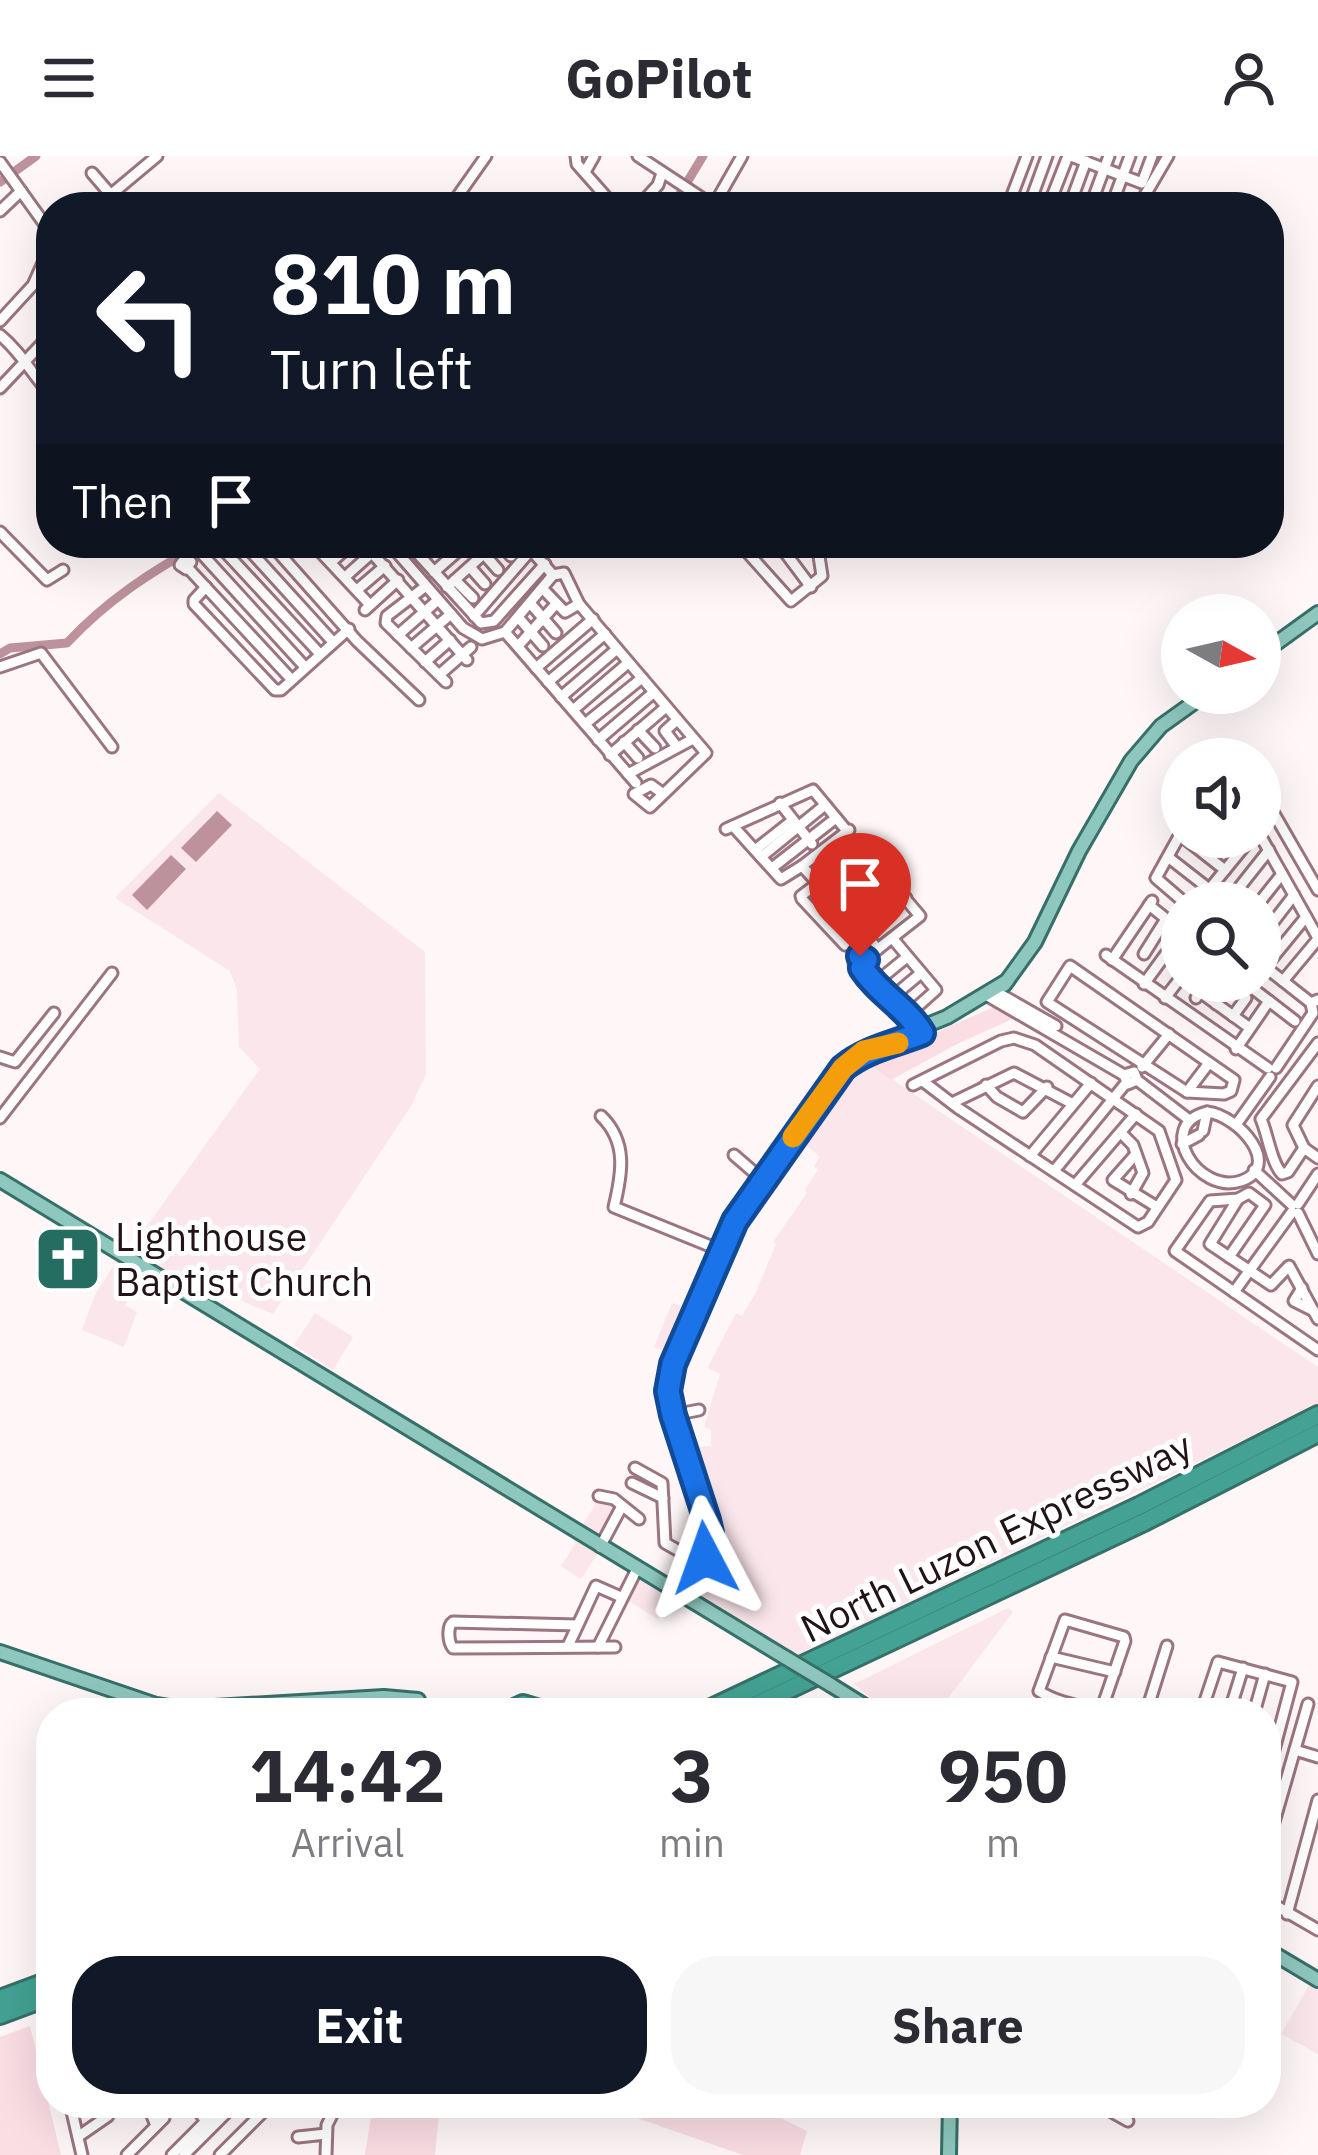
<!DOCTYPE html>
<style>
body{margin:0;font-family:"IBM Plex Sans",sans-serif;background:#f7f7f7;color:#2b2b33;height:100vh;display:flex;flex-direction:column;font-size:45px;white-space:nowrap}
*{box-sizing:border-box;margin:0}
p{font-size:39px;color:#7c7c81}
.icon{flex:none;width:66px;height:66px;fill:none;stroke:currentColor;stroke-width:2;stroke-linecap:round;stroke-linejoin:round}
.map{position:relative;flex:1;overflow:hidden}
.side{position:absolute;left:36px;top:1542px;width:1245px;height:420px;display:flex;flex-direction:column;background:#fff;border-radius:48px;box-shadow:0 12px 48px #0002}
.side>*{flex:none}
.guide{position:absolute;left:36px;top:36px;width:1248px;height:366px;border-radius:48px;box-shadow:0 12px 48px #0002;background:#111827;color:#fff;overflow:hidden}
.needle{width:78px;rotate:98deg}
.buttons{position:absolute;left:1161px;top:438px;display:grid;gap:24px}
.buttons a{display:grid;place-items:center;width:120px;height:120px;border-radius:50%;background:#fff;box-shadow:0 12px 48px #0002;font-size:60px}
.pin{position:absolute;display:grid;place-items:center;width:102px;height:102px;color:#fff;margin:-123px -51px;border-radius:50% 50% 50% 0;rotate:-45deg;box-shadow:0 0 12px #0007}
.pin .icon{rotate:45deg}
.me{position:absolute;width:132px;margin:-66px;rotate:356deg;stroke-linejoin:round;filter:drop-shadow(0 0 9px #0008)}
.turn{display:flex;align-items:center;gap:42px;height:252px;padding:0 36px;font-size:54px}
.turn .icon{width:156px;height:156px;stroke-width:2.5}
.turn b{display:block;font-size:84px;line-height:102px}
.then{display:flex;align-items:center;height:114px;padding:0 36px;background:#0003;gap:24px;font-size:45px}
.eta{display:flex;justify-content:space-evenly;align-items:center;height:204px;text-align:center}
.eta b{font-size:72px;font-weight:700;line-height:84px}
.button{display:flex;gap:24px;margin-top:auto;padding:24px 36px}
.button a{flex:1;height:138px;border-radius:48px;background:#111827;color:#fff;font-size:48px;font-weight:700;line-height:138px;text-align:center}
.button a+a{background:#f7f7f7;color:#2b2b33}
header{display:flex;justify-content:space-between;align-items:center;height:156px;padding:0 36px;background:#fff;font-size:54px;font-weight:700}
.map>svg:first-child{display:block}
.built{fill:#fbe7eb}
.green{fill:#fbdde4}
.water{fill:#bd929d}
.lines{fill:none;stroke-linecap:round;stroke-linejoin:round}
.river{stroke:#bd929d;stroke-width:9}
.minor-casing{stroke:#9b757f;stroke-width:15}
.major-casing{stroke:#377068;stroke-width:18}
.highway-casing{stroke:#377068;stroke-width:22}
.minor{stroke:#fff;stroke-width:9}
.major{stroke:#8ec7be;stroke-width:12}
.highway{stroke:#43a293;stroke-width:16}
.major-bridge-casing{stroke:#377068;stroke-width:18;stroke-linecap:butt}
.major-bridge{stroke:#8ec7be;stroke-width:12}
.route-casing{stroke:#114b97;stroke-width:30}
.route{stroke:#1a73e8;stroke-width:21}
.slow{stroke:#f59e0b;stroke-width:21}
.labels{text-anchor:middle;stroke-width:10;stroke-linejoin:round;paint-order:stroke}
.poi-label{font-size:39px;fill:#221317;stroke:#fff;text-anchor:start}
.street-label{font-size:39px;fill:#221317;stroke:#fff}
</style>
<header><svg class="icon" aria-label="menu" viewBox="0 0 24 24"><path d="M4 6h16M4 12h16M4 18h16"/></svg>GoPilot<svg class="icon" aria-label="person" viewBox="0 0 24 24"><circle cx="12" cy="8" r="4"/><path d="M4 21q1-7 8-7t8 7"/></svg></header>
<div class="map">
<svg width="1318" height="1999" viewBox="0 0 1318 1999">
<rect width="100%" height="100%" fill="#fef6f7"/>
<g class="built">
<polygon points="219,637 425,796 426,918 411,950 273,1158 215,1134 210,1143 129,1095 260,913 239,891 237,833 230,815 115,742"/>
<polygon points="868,907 1318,1211 1318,1248 799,1499 731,1465 694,1441 714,1399 716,1383 690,1292 711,1290 711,1274 704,1271 720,1218 708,1212 709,1209 736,1157 742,1160 756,1136 776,1088 773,1086 807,1037 805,1033 818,1014 814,1010 820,1001 802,985 851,917"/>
<polygon points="117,1104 144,1118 125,1149 137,1156 124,1191 82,1174 95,1139"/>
<polygon points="672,1147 681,1150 674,1167 687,1173 676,1200 654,1191"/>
<polygon points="315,1157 353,1181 333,1214 294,1189"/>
<polygon points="596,1341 621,1350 601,1386 580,1373 594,1351"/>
<polygon points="571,1375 600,1394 581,1423 561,1410 575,1388"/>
<polygon points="636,1421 669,1437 658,1463 625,1443"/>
<polygon points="1008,1452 1013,1456 937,1557 891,1557 854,1528"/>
<polygon points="1313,1823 1318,1826 1318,1898 1281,1878"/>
</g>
<g class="green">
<polygon points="996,850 1017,861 957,888 891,924 868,907"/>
<polygon points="30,1870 61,1999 0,1999 0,1881"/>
<polygon points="373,1947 451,1947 439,1959 435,1999 365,1999"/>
<polygon points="594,1947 738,1947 771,1957 807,1975 800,1999 743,1999"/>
</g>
<g class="water">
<polygon points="217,655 232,669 196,706 181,692"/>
<polygon points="171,699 186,713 147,754 132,739"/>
</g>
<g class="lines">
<g class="river">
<polyline points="0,26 36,0"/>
<polyline points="672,51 703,0"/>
<path d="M 0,498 L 10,492 L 67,487 C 107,444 152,415 203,387"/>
</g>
<defs>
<g id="minor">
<polyline points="576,0 577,8 615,51"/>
<polyline points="638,0 711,48 718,42 742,0"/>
<polyline points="1027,0 1011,42 1035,51"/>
<polyline points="1071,0 1142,27 1152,0"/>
<polyline points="0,6 51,77"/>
<polyline points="585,16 594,0"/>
<polyline points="92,17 111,39"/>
<polyline points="1029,49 1047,0"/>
<polyline points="96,51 157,0"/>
<polyline points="450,51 486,0"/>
<polyline points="638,51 658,29 662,17"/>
<polyline points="1048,51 1068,0"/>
<polyline points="1069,51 1086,5"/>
<polyline points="1090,51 1109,0"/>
<polyline points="1111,51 1130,0"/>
<polyline points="1138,51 1168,0"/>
<polyline points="0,55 21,35"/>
<polyline points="0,165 33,129 51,89"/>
<path d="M 0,179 C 22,197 32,219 51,239"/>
<polyline points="0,232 51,178"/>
<polyline points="0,376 47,424 63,414"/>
<polyline points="217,387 320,498"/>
<polyline points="243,387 333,486"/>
<polyline points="270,387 357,485 419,544"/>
<polyline points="312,387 370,449"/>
<polyline points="363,387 467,504"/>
<polyline points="389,387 463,472 482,483 505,476 553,419 564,417 579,448 706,597 650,651 634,638 651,629 662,637"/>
<polyline points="408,387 481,467 494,465 545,408"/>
<polyline points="500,387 511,400"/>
<polyline points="525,387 553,419"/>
<polyline points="739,387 791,445 822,420 817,387"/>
<polyline points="778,387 811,431"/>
<polyline points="201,397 305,511"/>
<polyline points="484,398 498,414"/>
<polygon points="185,402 191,406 186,413 180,409"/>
<polyline points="422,402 438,387"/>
<polyline points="331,406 353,387"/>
<polyline points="470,411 485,428"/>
<polyline points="188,412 291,523"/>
<polyline points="434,416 467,387"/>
<polyline points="345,421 383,387"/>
<polyline points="455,424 473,442"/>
<polyline points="426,430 387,460 386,467 446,526"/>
<polyline points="206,431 194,444 194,448 275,534 281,534 349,473"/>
<polyline points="447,431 496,387"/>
<polyline points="543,433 565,456 579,448"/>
<polyline points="357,434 385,410"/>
<polyline points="530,447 556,477"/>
<polyline points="365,454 398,424"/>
<polyline points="474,460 531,394"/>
<polyline points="518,461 543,490"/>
<polyline points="505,476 636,627"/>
<polyline points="398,479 438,444"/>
<polyline points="518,490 556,448"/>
<polyline points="411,492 451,458"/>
<polyline points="425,506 450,484"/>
<polyline points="0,511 41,497 112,591"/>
<polyline points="536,512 593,463"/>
<polyline points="439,519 471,491"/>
<polyline points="548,526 605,478"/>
<polyline points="561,541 617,493"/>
<polyline points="573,554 628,507"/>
<polyline points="677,564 665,575 677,591"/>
<polyline points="585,568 642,522"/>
<polyline points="638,574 655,592"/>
<polyline points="598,584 653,537"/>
<polyline points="624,586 638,602"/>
<polyline points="610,599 666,551"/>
<polyline points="628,618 693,583"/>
<polyline points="780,647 812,688"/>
<polyline points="1260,648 1273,656 1318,734"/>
<polyline points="733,670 781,723 802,710"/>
<polyline points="1260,672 1273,656"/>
<polyline points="726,673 813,634 847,675"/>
<polyline points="849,674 802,710 878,793"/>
<polyline points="1182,675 1156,722 1185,747"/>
<polyline points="1260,679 1318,782"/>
<polyline points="1183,681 1225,714"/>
<polyline points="866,691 801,740 802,743 845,789 906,742"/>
<polyline points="863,693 920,760 865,803"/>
<polyline points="755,694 793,664"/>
<polyline points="761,701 825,649"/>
<polyline points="1168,701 1209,733"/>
<polyline points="772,712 836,662"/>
<polyline points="832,743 876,709"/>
<polyline points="1198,747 1252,681"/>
<polyline points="1227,747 1269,694"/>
<polyline points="1259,747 1282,718"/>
<polyline points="1149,749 1174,769"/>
<polyline points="847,760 890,725"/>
<polyline points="893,783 936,834 909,858"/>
<polyline points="1260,783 1294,739"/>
<polyline points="1144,798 1166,763"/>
<polyline points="1106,799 1268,912"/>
<circle cx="860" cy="807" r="6"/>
<polyline points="1112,804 1152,745"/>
<polyline points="1260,807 1311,847"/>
<polygon points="1070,810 1234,924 1231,935 1224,938 1187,936 1047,846"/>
<polyline points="1265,811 1306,761"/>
<path d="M 863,812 C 878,837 904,849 920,873"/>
<polyline points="1243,825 1295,865"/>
<polyline points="1283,825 1318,783"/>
<polyline points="874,828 907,801"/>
<polyline points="1144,828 1182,776"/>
<polyline points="993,834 1056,870"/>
<polyline points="1200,836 1250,872"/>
<polyline points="986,839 1124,919"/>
<polyline points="1165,842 1182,820"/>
<polyline points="1196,842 1207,825"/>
<polyline points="890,843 921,817"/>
<polyline points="1216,848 1228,829"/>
<polyline points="1233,860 1246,842"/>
<polyline points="1236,893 1269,845"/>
<polyline points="0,901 15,906 54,857"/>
<polyline points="1142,911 1169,878"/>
<polyline points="1276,912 1313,857 1311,847 1318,844"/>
<polyline points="1137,924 1128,928 1124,919 1134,916 1137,924 1188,963"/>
<polyline points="913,929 1001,885 1014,882 1035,889 1159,975 1176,1024 1148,1066 1138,1071 958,952 924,926"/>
<polyline points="986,929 997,941 1023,956 1047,931"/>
<polyline points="1318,930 1293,969 1304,992 1318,1002"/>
<polyline points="1187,936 1209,907"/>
<polyline points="952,947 1014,917 1073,948"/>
<path d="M 1207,956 C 1240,960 1283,1011 1241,1025 C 1198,1039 1154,969 1207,956 Z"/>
<path d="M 601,960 C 628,986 622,1018 614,1051 L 720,1094"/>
<polyline points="0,962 112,817"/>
<polyline points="1238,966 1270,921"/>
<polyline points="1203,975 1207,956"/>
<polyline points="1121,977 1133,989 1143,1017 1131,1038"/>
<polyline points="1182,988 1199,979"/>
<path d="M 1304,992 L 1288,1016 L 1282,1018 C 1271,1006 1268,979 1261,963 L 1318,887"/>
<polyline points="1136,998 1113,1024 1157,1051"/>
<polyline points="734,999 763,1024"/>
<polyline points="1030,1000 1091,927"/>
<polyline points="1254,1014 1292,1049"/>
<polyline points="1054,1015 1126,927"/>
<polyline points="1075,1029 1136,958"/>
<polyline points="1238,1043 1210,1088 1271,1129 1289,1110 1318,1163"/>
<polyline points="1298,1048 1318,1018"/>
<polyline points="1298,1057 1318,1098"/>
<polyline points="1229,1101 1265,1049 1249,1037 1238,1043 1210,1045 1175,1095 1318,1194"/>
<polyline points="1302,1132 1294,1145 1314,1155"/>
<polyline points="1234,1136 1292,1056"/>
<polyline points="673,1259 699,1254"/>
<polyline points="635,1312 662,1327 665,1387 702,1408"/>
<polyline points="632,1327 663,1342"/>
<polyline points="599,1340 614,1343 639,1363"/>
<polyline points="600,1391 622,1350"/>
<path d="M 577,1469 L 453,1466 C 447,1470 448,1486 453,1492 L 615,1491"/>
<polyline points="568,1490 596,1430 621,1441"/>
<polyline points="598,1491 637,1413"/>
<polyline points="1051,1501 1115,1516"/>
<path d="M 1101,1557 L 1101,1555 L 1125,1485 L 1124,1481 L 1065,1464 L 1039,1535 C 1057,1547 1081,1550 1101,1555 L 1106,1557"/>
<polyline points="1146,1557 1167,1490"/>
<polyline points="1201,1557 1218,1506 1292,1526 1266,1624"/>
<polyline points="1229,1557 1243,1512"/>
<polyline points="1254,1557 1265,1518"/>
<polyline points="1295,1594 1318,1601"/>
<polyline points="1266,1694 1308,1548"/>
<polyline points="1266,1744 1318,1774"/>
<polyline points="1287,1758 1318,1644"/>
<polyline points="70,1947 82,1999"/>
<polyline points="147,1947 155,1967"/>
<polyline points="193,1947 207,1967"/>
<polyline points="1078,1947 1103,1951 1128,1965"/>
<polyline points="1141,1947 1149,1953 1152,1947"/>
<polyline points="79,1980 108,1960"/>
<polyline points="298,1981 326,1978"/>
<polyline points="127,1999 164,1962"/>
<polyline points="172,1999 224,1947"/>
<polyline points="184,1999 236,1947"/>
<polyline points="220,1999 272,1947"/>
<polyline points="326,1999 327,1969 338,1947"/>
</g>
<g id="major">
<polyline points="1260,499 1318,457"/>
<polyline points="1004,829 1035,786 1079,695 1131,605 1161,570 1207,537"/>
<polyline points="0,1024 786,1502"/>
<polyline points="683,1440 705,1402 709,1377 670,1245 673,1208 735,1065 843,912 864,895 947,861 1007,825"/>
<polyline points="0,1496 156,1549 181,1553 384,1541 418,1544"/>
<polyline points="831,1529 876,1557"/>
<polyline points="1266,1793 1318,1824"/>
<polyline points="949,1999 950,1947"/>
</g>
<g id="highway">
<polyline points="503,1557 523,1548 553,1557"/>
<polyline points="701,1557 1139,1350 1318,1259"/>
<polyline points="739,1557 1146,1365 1318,1277"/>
<polyline points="0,1843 51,1824"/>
<polyline points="0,1859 51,1840"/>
</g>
</defs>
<use href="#minor" class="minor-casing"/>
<use href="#major" class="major-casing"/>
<use href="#highway" class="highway-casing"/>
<use href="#minor" class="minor"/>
<use href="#major" class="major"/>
<use href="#highway" class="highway"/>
<defs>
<polyline id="major-bridge" points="786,1502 831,1529"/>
</defs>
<use href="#major-bridge" class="major-bridge-casing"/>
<use href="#major-bridge" class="major-bridge"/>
</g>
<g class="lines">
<defs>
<path id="route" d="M 705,1402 L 710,1377 L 707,1364 L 673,1259 L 668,1235 L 673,1208 L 735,1065 L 843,912 C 866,893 894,888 922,877 C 906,851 879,838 862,812 L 866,804 L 860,800"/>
</defs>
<use href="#route" class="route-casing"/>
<use href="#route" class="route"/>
<polyline class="slow" points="793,981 843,912 864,895 898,887"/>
</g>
<defs>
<symbol id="church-square" viewBox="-11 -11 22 22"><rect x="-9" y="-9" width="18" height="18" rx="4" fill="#256c61" stroke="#fff"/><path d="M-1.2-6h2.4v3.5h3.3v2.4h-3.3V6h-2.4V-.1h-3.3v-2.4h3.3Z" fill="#fff"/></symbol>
</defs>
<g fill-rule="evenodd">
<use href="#church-square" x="30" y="1065" width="76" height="76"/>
</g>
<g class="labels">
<g class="poi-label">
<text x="115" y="1095">Lighthouse<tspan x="115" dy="45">Baptist Church</tspan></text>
</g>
<g class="street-label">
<text transform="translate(996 1381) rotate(-26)" y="14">North Luzon Expressway</text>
</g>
</g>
</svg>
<div class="buttons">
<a><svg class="needle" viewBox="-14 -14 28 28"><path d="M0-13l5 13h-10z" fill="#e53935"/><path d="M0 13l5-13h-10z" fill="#7c7c81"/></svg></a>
<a><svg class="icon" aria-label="sound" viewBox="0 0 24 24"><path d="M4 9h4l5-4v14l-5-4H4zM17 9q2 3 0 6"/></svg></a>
<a><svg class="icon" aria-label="search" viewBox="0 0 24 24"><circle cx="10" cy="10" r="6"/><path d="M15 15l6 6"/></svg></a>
</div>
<div class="pin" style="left:860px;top:800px;background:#d93025"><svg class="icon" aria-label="arrive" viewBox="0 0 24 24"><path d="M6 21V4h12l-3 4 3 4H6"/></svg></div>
<svg class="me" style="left:705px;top:1402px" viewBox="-20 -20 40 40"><path d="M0-17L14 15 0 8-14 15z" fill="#1a73e8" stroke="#fff" stroke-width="4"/></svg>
<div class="guide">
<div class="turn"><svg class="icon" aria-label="left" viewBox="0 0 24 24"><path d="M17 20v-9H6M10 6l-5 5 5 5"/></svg><div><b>810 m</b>Turn left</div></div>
<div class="then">Then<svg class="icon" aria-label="arrive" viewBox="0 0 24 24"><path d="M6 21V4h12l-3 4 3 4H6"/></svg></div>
</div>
<section class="side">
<div class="eta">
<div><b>14:42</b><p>Arrival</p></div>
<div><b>3</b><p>min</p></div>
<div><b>950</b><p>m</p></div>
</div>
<div class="button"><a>Exit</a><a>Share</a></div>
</section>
</div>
